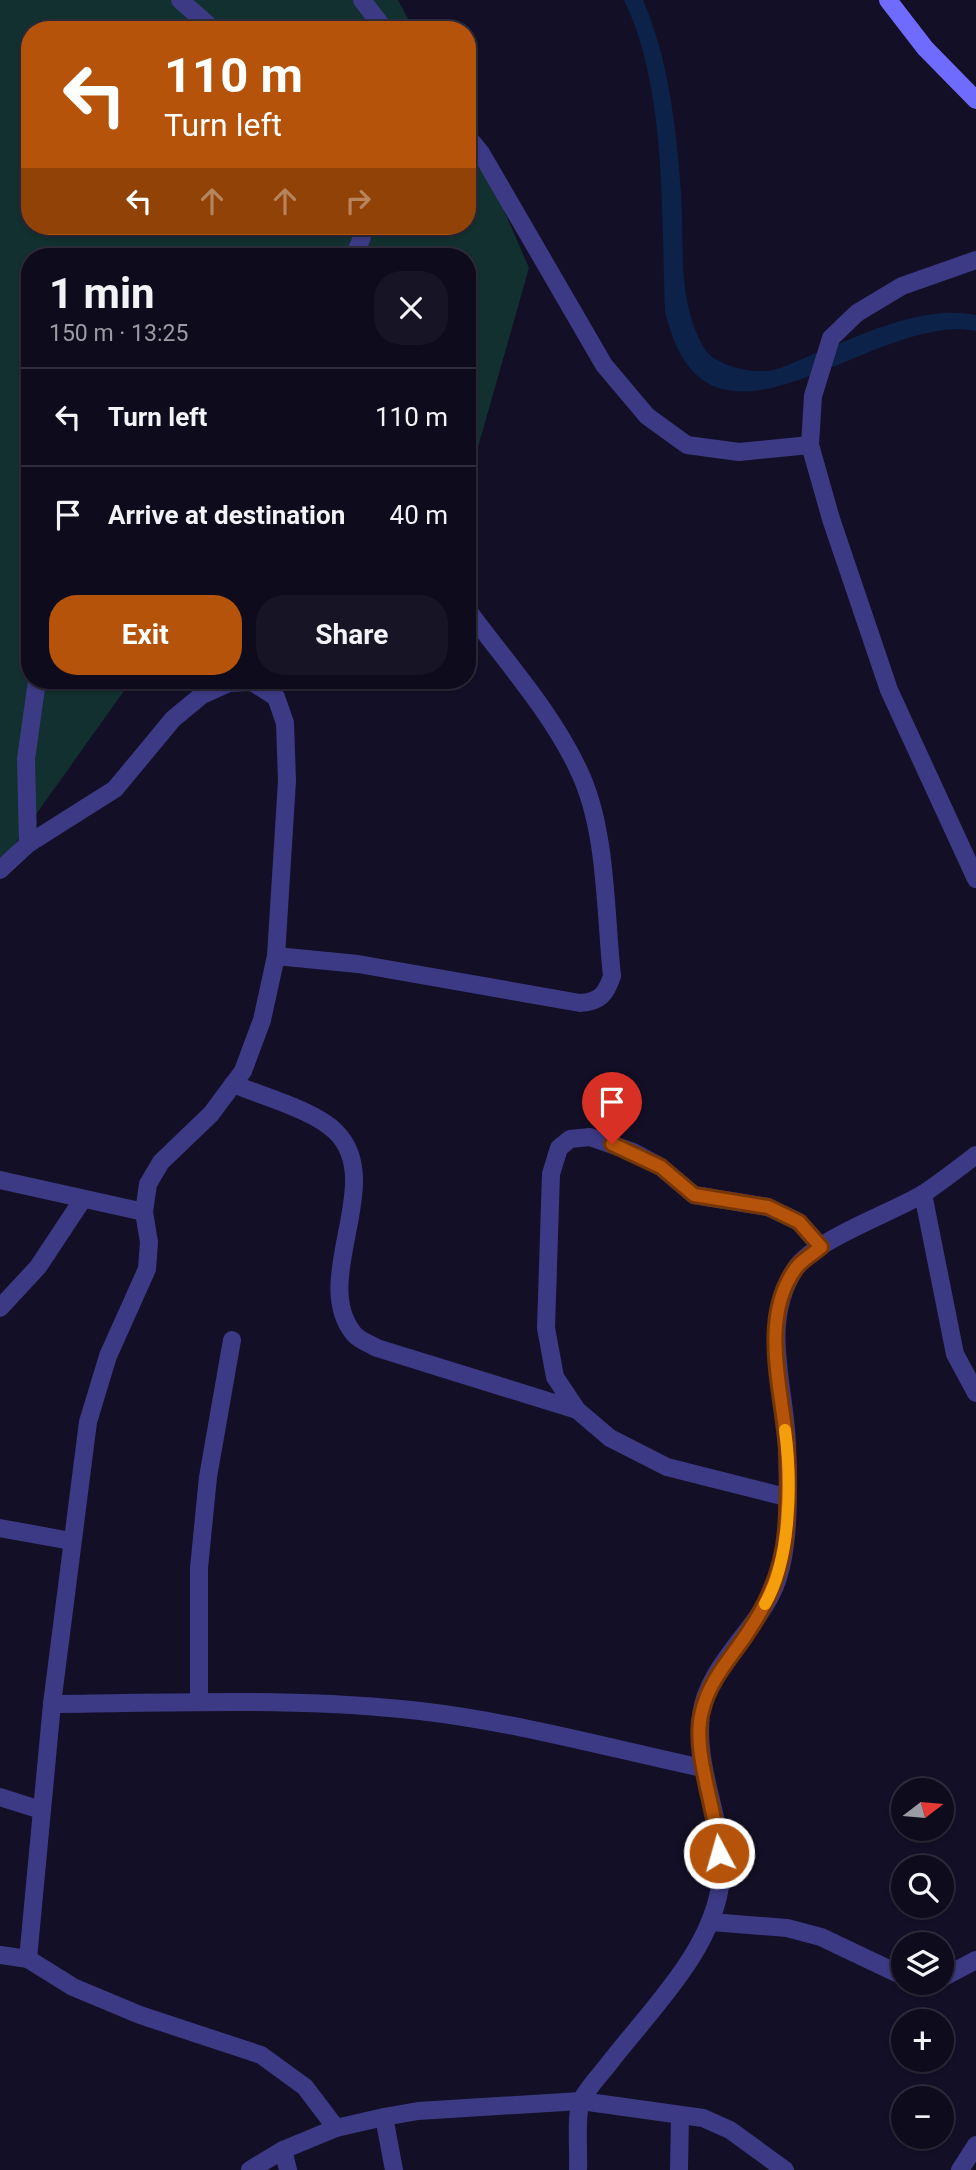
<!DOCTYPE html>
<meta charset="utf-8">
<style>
body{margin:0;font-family:Roboto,sans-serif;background:#171425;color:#f1f3f6;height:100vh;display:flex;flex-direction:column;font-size:26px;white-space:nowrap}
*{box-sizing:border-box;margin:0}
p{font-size:23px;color:#9b9ba3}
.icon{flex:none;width:38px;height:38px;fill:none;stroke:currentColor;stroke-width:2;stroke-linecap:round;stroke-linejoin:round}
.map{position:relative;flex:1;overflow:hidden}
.sheet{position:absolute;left:21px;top:248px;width:455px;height:441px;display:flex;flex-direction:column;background:#0e0b1c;border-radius:28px;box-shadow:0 2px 5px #0004,0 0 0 2px #2e2b3b}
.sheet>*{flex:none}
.guide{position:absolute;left:21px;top:21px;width:455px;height:214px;border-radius:28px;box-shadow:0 2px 5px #0004,0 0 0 2px #2e2b3b;background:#b45309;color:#fff;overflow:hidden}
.needle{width:46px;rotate:74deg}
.buttons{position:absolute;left:891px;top:1778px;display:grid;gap:14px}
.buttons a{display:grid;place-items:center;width:63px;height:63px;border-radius:50%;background:#0e0b1c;box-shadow:0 2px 5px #0004,0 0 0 2px #2e2b3b;font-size:35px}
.pin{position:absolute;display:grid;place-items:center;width:60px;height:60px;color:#fff;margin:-72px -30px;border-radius:50% 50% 50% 0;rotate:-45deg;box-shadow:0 0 7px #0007}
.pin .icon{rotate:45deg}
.me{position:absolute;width:77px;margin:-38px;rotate:354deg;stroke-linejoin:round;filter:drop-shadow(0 0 5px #0008)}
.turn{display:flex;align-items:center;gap:24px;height:147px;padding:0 28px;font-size:32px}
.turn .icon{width:91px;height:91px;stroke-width:2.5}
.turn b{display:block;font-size:49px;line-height:60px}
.lanes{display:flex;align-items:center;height:66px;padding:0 28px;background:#0003;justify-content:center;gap:35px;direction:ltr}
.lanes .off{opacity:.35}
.round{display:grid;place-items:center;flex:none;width:74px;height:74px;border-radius:28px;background:#171425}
.overview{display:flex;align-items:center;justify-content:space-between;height:119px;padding:0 28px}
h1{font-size:42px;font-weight:700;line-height:52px}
.action{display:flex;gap:14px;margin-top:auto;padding:14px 28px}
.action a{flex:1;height:80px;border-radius:28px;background:#b45309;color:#fff;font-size:28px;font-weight:700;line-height:80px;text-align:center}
.action a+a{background:#171425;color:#f1f3f6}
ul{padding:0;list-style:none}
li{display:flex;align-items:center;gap:21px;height:98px;padding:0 28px;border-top:2px solid #2e2b3b}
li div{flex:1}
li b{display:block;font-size:26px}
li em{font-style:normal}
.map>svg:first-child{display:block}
.green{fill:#12302f}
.water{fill:#0c2248}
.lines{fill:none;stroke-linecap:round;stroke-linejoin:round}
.street{stroke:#3d3a85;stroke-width:18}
.secondary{stroke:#6f6bff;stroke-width:18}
.route-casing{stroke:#753606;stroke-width:18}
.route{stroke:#b45309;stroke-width:12}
.slow{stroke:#f59e0b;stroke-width:12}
</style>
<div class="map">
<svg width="976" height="2170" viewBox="0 0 976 2170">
<rect width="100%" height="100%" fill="#130f26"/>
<polygon class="green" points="0,0 398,0 414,30 30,30 30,226 467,226 467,125 529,268 478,447 467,454 467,257 30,257 30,681 131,681 0,865"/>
<path class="water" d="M 624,0 L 643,0 C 669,61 676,126 681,192 C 685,248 676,298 704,348 C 714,366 754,374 772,370 C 784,368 796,361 807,357 C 858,337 920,304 976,315 L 976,331 C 872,310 706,491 665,311 C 661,214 667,88 624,0 Z"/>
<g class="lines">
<g class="street">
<polyline points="180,0 214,30"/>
<polyline points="362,0 385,30"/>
<polyline points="467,136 481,153 604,365 647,416 687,445 739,452 810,445"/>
<polyline points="354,257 362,237 356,226"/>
<polyline points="976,260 902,286 857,313 831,338 813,396 810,445 831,519 889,690 976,879"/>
<polyline points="28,844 26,759 37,681"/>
<polyline points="0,870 28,844 115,789 173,719 202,695 229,683 252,682 276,697 285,723 287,781 276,956 262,1020 243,1071 211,1114 161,1162 148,1184 144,1212 149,1242 147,1269 108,1356 88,1422 52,1704 28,1959"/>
<path d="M 276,956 L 358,964 L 580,1003 C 600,1002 606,994 612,976 C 605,912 607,829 579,771 C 552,712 505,661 467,609"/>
<path d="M 233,1084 C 262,1096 314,1110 336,1132 C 387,1183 309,1280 354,1334 C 359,1340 370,1344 377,1348 L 577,1410"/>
<polyline points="0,1180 144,1212"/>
<polyline points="923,1194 955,1354 976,1393"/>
<polyline points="0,1308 38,1267 83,1199"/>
<polyline points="786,1497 667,1467 610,1438 577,1410 555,1377 546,1328 551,1174 559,1148 570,1139 590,1137 633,1152 661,1167 694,1195 768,1207 799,1222 821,1247"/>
<polyline points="0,1528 71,1541"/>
<polyline points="199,1702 199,1568 208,1477 232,1340"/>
<path d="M 52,1704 C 174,1703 298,1697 420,1711 C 515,1722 609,1748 702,1768"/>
<polyline points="0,1797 41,1810"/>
<polyline points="711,1922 787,1928 821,1937 903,1976"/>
<polyline points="0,1955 28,1959 73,1987 140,2015 261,2055 305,2087 336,2128"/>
<polyline points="942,1978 976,1960"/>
<polyline points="384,2117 394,2170"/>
<polyline points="283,2150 288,2170"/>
<polyline points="250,2170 283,2150 336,2128 384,2117 418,2111 581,2101 703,2118 730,2130 785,2170"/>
<path d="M 578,2170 C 579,2153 575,2112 582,2099 C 589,2086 602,2073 611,2061 C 652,2008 714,1949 721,1879 C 726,1823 694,1771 701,1715 C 707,1666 757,1630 775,1586 C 791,1547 788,1486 787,1444 C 785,1385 760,1324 795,1269 C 814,1240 891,1213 923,1194 C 941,1182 959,1168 976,1155"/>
<polyline points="679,2170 680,2115"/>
<polyline points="960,2170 976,2145"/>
</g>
<polyline class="secondary" points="888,0 925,48 976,100"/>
</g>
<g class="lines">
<defs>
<path id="route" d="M 612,1144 L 661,1167 L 694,1195 L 768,1207 L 799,1222 L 821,1247 C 813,1254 802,1260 796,1268 C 760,1317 781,1385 786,1439 C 789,1468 788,1501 786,1530 C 783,1567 770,1599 750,1629 C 733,1656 710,1678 702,1711 C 691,1751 717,1810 719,1853"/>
</defs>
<use href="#route" class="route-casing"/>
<use href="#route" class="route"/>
<path class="slow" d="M 765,1604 C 791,1559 792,1481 785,1430"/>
</g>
</svg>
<div class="buttons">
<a><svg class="needle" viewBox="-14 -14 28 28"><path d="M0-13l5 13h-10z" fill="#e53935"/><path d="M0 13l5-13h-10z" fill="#9b9ba3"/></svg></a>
<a><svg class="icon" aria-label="search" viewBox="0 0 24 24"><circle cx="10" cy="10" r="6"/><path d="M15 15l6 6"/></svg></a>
<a><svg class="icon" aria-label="layers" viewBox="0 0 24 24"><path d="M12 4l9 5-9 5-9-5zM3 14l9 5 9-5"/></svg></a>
<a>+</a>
<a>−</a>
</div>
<div class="pin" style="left:612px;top:1144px;background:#d93025"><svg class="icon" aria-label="arrive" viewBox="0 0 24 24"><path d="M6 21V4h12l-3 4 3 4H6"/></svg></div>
<svg class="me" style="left:719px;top:1853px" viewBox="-20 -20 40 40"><circle r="17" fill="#b45309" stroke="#fff" stroke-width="3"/><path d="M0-11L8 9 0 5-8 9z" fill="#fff"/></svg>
<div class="guide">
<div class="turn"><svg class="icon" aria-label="left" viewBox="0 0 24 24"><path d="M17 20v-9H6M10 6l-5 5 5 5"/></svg><div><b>110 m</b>Turn left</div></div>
<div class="lanes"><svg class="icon" aria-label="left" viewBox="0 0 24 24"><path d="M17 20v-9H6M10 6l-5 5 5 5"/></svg><svg class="icon off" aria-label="ahead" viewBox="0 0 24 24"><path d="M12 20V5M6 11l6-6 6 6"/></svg><svg class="icon off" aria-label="ahead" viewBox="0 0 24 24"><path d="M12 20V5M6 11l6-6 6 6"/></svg><svg class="icon off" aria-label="right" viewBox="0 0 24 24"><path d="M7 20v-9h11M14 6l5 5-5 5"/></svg></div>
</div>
<section class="sheet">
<div class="overview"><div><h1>1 min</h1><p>150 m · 13:25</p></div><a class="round"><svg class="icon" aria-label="close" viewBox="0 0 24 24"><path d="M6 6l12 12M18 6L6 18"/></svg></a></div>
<ul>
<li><svg class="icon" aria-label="left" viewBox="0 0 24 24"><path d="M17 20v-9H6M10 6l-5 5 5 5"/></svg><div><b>Turn left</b></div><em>110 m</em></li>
<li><svg class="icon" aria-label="arrive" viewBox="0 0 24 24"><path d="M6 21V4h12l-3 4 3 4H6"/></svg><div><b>Arrive at destination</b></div><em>40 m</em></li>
</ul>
<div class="action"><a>Exit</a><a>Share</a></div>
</section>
</div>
